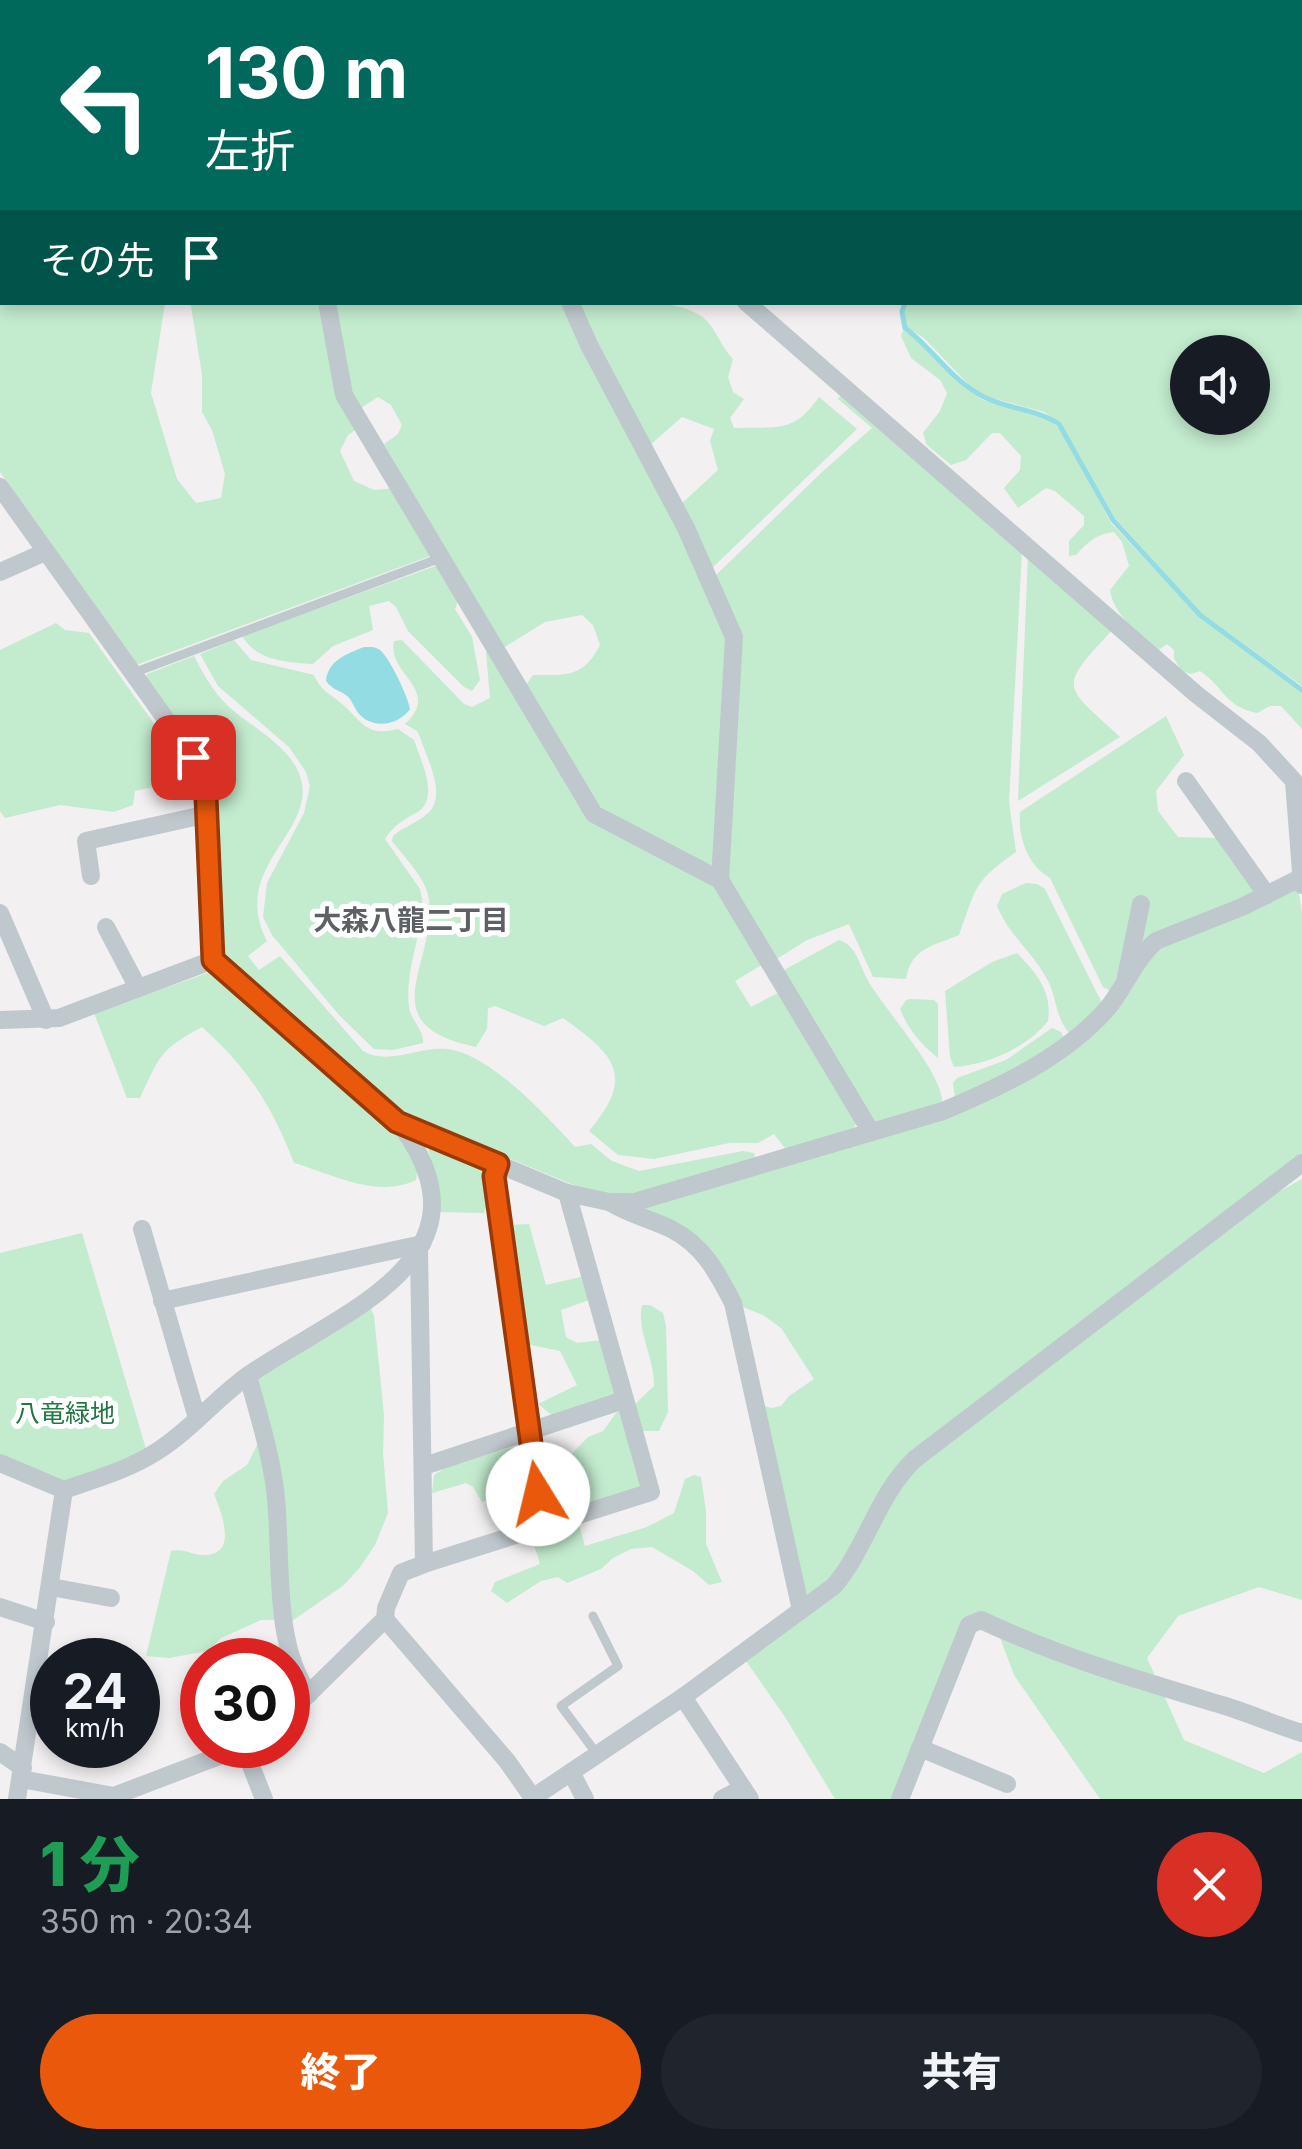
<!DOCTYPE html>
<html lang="ja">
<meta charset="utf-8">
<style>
body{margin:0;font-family:Inter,"Noto Sans JP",sans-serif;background:#20242c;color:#f1f3f6;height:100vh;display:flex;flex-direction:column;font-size:38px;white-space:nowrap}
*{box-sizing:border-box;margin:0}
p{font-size:32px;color:#9ea1a6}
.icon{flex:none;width:55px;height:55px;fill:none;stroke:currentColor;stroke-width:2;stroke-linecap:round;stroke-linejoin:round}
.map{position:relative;height:1799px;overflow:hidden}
.sheet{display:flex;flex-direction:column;background:#171b24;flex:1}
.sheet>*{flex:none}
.hud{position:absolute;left:0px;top:0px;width:1302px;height:305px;box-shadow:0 5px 15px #0003;background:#00695c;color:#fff;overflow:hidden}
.controls{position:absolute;left:1170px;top:335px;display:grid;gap:20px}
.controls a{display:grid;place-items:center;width:100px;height:100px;border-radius:50%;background:#171b24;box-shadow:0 5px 15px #0003;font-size:50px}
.speed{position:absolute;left:30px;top:1638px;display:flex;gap:20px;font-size:50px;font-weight:700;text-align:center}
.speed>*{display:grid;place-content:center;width:130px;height:130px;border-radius:50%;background:#171b24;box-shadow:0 5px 15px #0003;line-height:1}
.speed small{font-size:25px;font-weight:400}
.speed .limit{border:15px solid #d22;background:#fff;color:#111}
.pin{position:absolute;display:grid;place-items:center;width:85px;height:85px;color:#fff;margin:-42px;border-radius:20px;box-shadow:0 5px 15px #0006}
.me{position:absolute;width:110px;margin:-55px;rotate:351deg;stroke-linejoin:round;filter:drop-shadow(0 0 8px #0008)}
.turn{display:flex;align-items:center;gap:35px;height:210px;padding:0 40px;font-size:45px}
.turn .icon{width:130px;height:130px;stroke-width:2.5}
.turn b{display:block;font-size:70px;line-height:85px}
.then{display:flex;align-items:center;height:95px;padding:0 40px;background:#0003;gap:20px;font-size:38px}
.round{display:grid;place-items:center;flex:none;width:105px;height:105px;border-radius:52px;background:#20242c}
.overview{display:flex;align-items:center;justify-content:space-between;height:170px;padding:0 40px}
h1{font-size:60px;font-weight:800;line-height:75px;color:#1e9e55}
.primary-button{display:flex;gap:20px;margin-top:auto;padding:20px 40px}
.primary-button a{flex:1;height:115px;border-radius:60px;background:#ea580c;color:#fff;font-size:40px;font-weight:800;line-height:115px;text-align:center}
.primary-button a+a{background:#20242c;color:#f1f3f6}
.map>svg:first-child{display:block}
.green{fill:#c3ebce;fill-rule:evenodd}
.water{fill:#94dce4}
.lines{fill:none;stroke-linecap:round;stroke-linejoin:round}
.stream{stroke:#94dce4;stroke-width:5}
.service{stroke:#bfc8cd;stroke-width:9}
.minor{stroke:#bfc8cd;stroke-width:18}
.route-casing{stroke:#983908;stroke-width:25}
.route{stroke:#ea580c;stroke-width:18}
.labels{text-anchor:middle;stroke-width:10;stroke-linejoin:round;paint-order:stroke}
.park-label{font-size:25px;fill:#207742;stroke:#fff}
.neighbourhood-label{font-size:28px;font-weight:bold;fill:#5d6164;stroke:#fff}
</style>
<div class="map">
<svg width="1302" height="1799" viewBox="0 0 1302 1799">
<rect width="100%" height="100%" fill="#f2f0f0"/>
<g class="green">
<polygon points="0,0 229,2 2,2 2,302 165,303 151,393 177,479 196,503 221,498 225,474 212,430 202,412 202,375 191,306 187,303 322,303 358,428 348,435 340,451 354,481 374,490 394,488 430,556 139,664 134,662 0,472"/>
<path d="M 561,0 L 1302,0 L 1302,686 L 1201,613 L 1115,518 L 1061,423 L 1044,412 L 985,396 L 969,385 L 924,338 L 907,328 L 904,314 L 907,302 L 1300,302 L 1300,2 ZM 1188,352 L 1252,352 L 1252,418 L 1188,418 Z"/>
<path d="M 334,303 L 567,303 L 726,629 L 715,864 L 706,866 L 597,805 L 526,685 L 533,675 C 567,675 583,678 600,645 L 593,625 L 582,615 L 545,622 L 503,648 L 384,444 L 398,434 L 402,425 L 391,405 L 378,397 L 361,408 L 352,392 Z"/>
<path d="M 577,303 C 611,303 681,295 707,321 C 717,332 722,348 733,359 L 728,377 L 733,392 L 744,399 L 730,418 L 734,428 C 775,426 793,435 819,397 L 857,429 L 710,570 L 679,506 L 718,470 L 710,441 L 714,429 L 682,417 L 649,446 Z"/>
<path d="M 903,330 L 923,344 L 966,389 L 983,400 L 1046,419 L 1057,426 L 1067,439 L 1111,523 L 1199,616 L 1302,692 L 1302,729 L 1281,706 L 1270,706 L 1257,713 C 1224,706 1225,688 1200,671 L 1191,674 L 1181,671 L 1174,658 L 1174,650 L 1167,644 L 1157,651 C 1139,634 1114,616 1110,590 L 1129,566 L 1122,542 L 1114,532 C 1096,534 1088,542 1076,555 L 1069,556 L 1069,541 L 1084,525 L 1084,516 L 1055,491 L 1046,488 L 1018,508 L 1004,488 L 1020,470 L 1021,456 L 1000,433 L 992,433 L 966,460 L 951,465 L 927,445 L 923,433 L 940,411 L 947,393 L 940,380 L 911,358 L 901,336 Z"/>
<path d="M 843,392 L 1022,549 L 1009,802 L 1016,852 C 972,883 977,887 959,935 C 933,946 911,948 906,979 L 873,977 L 849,924 L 807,940 L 775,960 L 726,877 L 739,655 L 713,578 L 822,472 L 872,428 L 838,399 Z"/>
<path d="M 1028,553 L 1114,628 C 1058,689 1061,683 1120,737 L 1018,801 Z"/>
<path d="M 441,564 L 459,598 L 455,609 L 472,637 L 480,680 L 472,691 L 464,687 L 408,631 L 396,607 L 389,601 L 369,606 L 373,630 L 333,646 L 313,664 C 286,662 257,661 242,636 Z"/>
<polygon points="56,623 65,630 89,633 193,778 135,791 133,805 114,812 60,805 5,818 0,811 0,650"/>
<path d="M 234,640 L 251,660 L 314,675 C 321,691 329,693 342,704 C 363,722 365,737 398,729 L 414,740 C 421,762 441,799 416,813 C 403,820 393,826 385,839 L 420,889 L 424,910 C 418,940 405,976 409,1007 C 411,1021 424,1030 423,1043 L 393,1050 L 374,1049 L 339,1015 L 272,935 L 263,917 L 267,883 L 304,813 L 310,786 L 306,772 L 289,747 L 218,686 L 200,654 Z"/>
<path d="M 402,640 L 464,704 L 472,707 L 490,698 L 486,652 L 491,651 L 590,818 L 714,885 L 765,963 L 735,981 L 751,1007 L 781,991 L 857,1120 L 853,1132 L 787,1151 L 774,1134 L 758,1143 L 729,1143 L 654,1159 L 618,1155 L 589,1131 C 636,1076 615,1055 563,1018 L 544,1026 L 495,1006 L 488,1008 L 487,1029 L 476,1047 C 369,1024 436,968 429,900 C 427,879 404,857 392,841 L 393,836 C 403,827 417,823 427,814 C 448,797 427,759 420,737 L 417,731 L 405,724 C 443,689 386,674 394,641 Z"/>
<path d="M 194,656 C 204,675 213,692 229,707 C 253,728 289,745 300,776 C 319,832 228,866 267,941 L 248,956 L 259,970 L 280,956 L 363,1051 C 390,1066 418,1046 447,1049 C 489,1053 547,1116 575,1147 L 591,1144 L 612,1161 L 639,1171 L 743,1151 L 754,1153 L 756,1160 L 638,1195 L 615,1195 L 583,1189 L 406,1115 L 376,1096 L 221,957 L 213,777 L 145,678 L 147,674 Z"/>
<path d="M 1166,716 L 1184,755 L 1156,791 L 1158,811 L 1178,837 L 1221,838 L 1256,893 L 1165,930 L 1112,992 L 1103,987 L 1050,878 C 1027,865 1018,837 1020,812 Z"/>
<path d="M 1026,883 L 1037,884 L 1045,889 L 1101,1001 L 1101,1009 L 1072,1035 C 1057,1023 1057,1002 1050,985 C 1037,956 1009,936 997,906 L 1002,894 Z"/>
<polygon points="1298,888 1302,913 1302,1155 945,1428 839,1571 807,1601 762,1405 771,1408 781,1406 789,1396 814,1379 781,1328 763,1315 740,1306 710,1257 630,1209 866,1139 1067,1050 1150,953"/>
<path d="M 839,940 C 855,945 859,962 866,977 C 882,1008 945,1074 942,1104 L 878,1124 L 871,1121 L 784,970 Z"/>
<path d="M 1017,953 C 1037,974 1052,991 1048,1021 C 1026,1048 988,1065 954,1067 L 950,1057 L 945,991 L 992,962 Z"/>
<path d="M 213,971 L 397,1130 L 418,1167 L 416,1180 C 376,1199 333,1174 294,1163 C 272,1106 248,1068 202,1027 C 159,1050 160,1056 140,1098 L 127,1098 L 94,1013 Z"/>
<path d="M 911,999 L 934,1000 L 938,1004 L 938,1058 C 921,1044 909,1031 900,1009 L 906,1000 Z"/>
<polygon points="1052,1028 1061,1032 1065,1040 1017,1070 955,1100 953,1083 957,1078 1006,1060"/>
<path d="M 443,1147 C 477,1162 500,1171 484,1213 L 437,1212 L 437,1188 L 428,1149 Z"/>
<polygon points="1302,1179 1302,1600 1259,1587 1178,1616 1147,1658 1184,1740 1264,1773 1302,1752 1302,1799 1100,1799 1014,1675 993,1619 976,1614 892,1799 835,1799 785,1717 744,1658 804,1612 903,1479 1271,1196"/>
<polygon points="529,1224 546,1285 585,1276 592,1299 561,1310 566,1337 577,1343 603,1340 617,1396 553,1416 538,1404 577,1385 560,1351 531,1345 519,1347 505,1225"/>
<polygon points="82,1233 146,1449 132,1459 62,1483 0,1457 0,1253"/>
<path d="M 642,1305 L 650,1305 L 663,1313 L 666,1326 L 668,1412 L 659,1431 L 642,1431 L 635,1404 L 654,1386 C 655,1359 636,1330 642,1305 Z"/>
<polygon points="370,1306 374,1316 384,1415 383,1453 388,1513 375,1545 360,1567 344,1585 289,1623 255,1381"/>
<polygon points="622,1405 645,1488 545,1517 536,1468 566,1460 588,1437 603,1431"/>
<path d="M 262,1435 L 281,1620 L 261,1620 L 221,1638 L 208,1651 L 169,1658 L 146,1656 L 171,1551 C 184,1548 189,1554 202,1555 C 239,1557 222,1514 214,1494 L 223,1481 L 247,1465 Z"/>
<polygon points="513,1447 524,1460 530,1488 482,1502 473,1487 466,1483 432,1493 434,1475 450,1465"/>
<polygon points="694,1475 701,1477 706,1512 706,1544 722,1582 709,1585 693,1571 652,1547 631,1549 613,1558 601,1569 567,1583 558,1577 541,1581 507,1603 491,1591 495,1582 540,1564 531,1535 577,1518 585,1546 647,1527 674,1513 685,1479"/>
</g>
<path class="water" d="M 364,647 C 371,647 374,646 380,650 C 389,657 408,696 410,709 C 400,724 375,730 360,715 C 354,709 353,700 346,695 C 338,690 332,689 326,681 C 328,660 347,654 364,647 Z"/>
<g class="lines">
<g class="stream">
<polyline points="559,0 562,2"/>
<path d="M 905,302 L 902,312 L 905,328 C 933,349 953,382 984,397 C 1008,409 1036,409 1059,424 L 1113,520 L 1200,615 L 1302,690"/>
</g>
<g class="service">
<polyline points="133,673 443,557"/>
<polyline points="593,1616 618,1666 561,1706 597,1754"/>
</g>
<g class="minor">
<polyline points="233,0 235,2"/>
<polyline points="406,0 408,2"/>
<polyline points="327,302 344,395 594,814 720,880 871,1132"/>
<polyline points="570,302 589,345 686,528 734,637 720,880"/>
<polyline points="746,302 1196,694 1259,743 1294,781 1302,885"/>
<path d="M 0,487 L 205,774 L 213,960 L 397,1122 L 567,1193 L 609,1202 L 635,1202 L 943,1111 C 1001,1087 1064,1057 1106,1010 C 1125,988 1134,960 1156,941 L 1242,907 L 1300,878"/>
<polyline points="0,572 45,552"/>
<polyline points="1186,781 1267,895"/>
<polyline points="91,876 86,841 208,814"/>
<polyline points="0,913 46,1020"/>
<polyline points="106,927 138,988"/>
<polyline points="1126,977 1141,904"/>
<polyline points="0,1020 59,1018 213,960"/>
<polyline points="498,1164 494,1176 516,1351 542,1526"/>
<path d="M 611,1203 C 630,1215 651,1219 671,1229 C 703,1245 717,1272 733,1303 L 801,1610"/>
<polyline points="142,1229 197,1418"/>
<polyline points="162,1301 422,1244"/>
<path d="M 248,1376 C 258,1413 270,1451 275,1489 C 283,1551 271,1642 309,1694"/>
<path d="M 0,1463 L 64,1490 C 95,1479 128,1470 156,1452 C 190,1431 217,1397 250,1374 C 340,1312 503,1258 398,1122"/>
<polyline points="424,1466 624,1400"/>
<polyline points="424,1564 651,1492 567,1193"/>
<polyline points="51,1587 111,1598"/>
<polyline points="0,1607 46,1622"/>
<polyline points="385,1619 507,1761 533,1798"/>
<polyline points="683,1697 750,1799"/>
<polyline points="288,1714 385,1619 386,1608 401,1573 424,1564 419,1251"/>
<polyline points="244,1748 264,1799"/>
<polyline points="920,1748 1007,1784"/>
<polyline points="0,1752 23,1768"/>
<polyline points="571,1772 585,1799"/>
<polyline points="21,1779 114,1796 248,1745"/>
<polyline points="17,1799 64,1490"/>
<path d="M 531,1799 L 683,1697 L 834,1586 C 867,1547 877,1495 915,1459 L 1302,1163"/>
<polyline points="722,1799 743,1788"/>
<path d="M 900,1799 L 969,1625 L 981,1620 C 1060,1657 1138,1680 1222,1705 C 1249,1713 1275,1725 1302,1733"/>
</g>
</g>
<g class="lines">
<defs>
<polyline id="route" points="193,757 205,774 213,960 397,1122 498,1164 494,1176 538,1494"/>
</defs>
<use href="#route" class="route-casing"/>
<use href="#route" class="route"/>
</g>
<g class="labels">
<g class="park-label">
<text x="65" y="1422">八竜緑地</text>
</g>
<g class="neighbourhood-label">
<text x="411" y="930">大森八龍二丁目</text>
</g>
</g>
</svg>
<div class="controls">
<a><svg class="icon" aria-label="sound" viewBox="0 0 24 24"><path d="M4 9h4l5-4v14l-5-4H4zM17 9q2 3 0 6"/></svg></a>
</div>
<div class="speed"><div>24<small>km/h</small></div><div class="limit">30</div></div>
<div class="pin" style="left:193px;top:757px;background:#d93025"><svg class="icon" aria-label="arrive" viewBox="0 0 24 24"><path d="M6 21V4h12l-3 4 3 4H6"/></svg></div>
<svg class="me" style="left:538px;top:1494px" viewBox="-20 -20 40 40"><circle r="19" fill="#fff"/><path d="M0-13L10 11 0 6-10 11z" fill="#ea580c"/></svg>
<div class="hud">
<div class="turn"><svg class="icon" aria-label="left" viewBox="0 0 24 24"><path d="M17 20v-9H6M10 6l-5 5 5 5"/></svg><div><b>130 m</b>左折</div></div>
<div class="then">その先<svg class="icon" aria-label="arrive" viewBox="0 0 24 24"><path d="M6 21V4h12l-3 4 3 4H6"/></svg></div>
</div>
</div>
<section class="sheet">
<div class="overview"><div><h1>1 分</h1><p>350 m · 20:34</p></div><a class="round" style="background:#d93025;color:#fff"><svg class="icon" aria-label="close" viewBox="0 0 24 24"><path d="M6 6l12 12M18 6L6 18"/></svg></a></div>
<div class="primary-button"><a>終了</a><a>共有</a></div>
</section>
